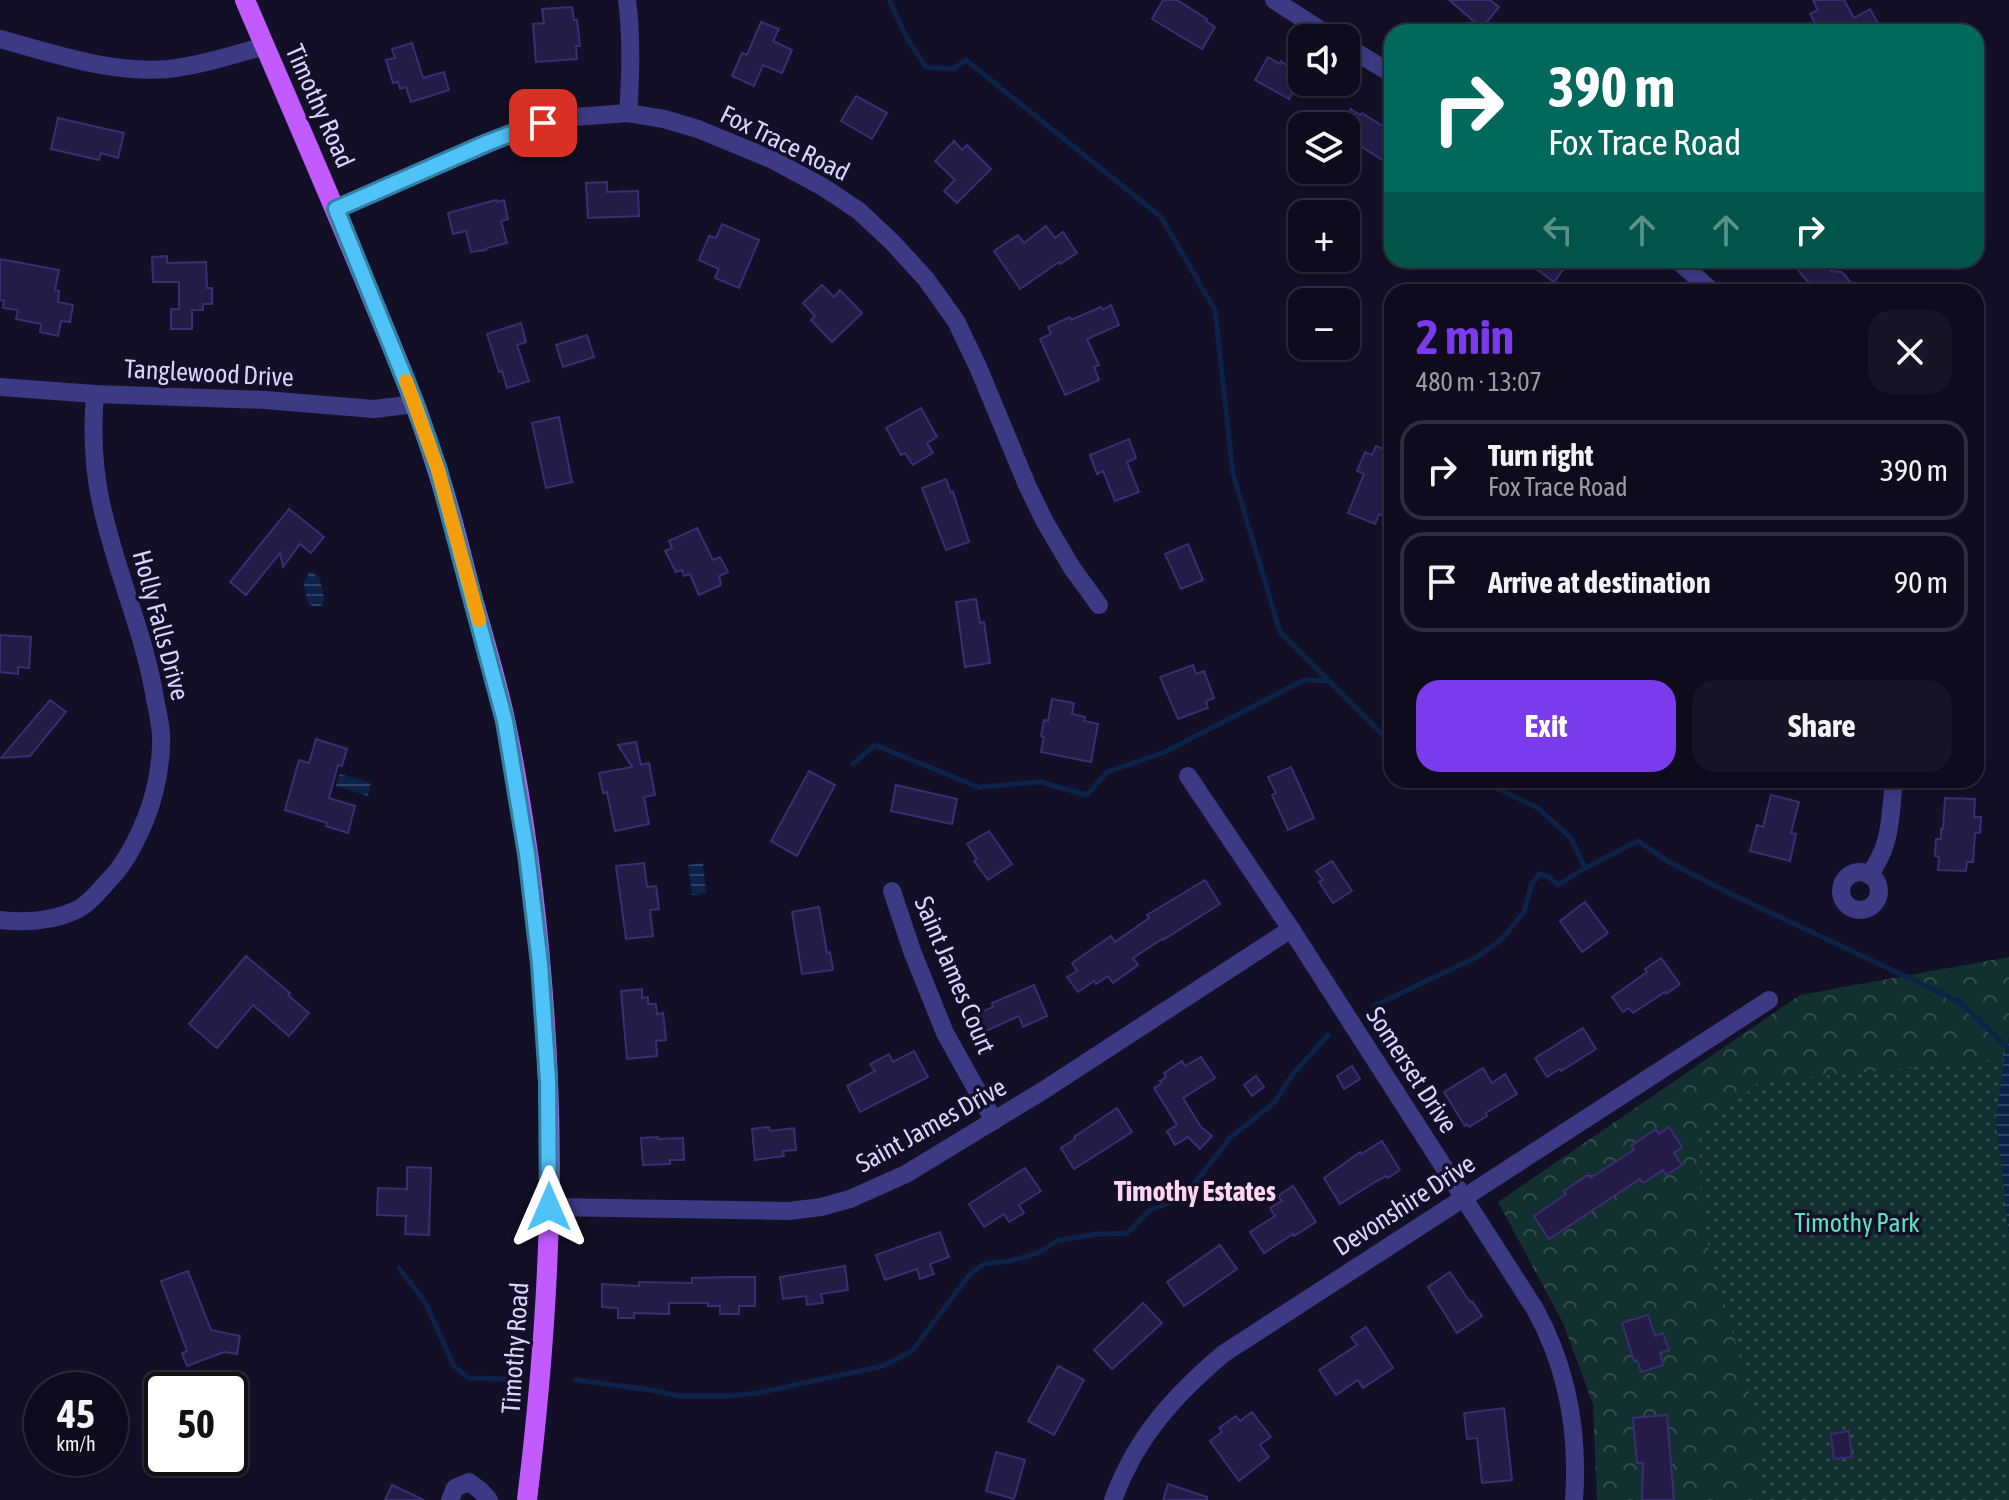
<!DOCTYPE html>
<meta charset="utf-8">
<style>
body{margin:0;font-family:"Asap Condensed",sans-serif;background:#171425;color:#f1f3f6;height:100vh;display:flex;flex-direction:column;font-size:30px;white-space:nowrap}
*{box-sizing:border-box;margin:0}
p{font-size:26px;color:#9b9ba3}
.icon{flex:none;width:44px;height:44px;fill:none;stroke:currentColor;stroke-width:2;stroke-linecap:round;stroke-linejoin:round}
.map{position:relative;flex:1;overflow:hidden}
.details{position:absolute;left:1384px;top:284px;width:600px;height:504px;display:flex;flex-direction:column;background:#0e0b1c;border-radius:24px;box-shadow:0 4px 12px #0003,0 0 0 2px #2e2b3b}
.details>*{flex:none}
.banner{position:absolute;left:1384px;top:24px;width:600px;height:244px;border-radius:24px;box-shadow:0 4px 12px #0003,0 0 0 2px #2e2b3b;background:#00695c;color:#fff;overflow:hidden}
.fabs{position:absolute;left:1288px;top:24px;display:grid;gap:16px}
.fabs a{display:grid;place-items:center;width:72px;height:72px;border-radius:16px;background:#0e0b1c;box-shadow:0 4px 12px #0003,0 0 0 2px #2e2b3b;font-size:40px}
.speed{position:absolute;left:24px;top:1372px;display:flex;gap:16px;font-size:40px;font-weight:700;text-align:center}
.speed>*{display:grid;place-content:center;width:104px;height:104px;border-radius:50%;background:#0e0b1c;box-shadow:0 4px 12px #0003,0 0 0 2px #2e2b3b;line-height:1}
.speed small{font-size:20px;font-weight:400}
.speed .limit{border:4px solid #111;border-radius:12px;background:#fff;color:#111}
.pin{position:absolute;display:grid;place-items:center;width:68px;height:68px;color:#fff;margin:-34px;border-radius:16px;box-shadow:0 4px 12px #0006}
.me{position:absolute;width:88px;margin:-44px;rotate:0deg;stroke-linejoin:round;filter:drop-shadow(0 0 6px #0008)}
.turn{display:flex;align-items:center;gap:28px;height:168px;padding:0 32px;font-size:36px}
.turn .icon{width:104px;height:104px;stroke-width:2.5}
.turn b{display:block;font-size:56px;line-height:68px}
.lanes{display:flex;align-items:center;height:76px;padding:0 32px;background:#0003;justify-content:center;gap:40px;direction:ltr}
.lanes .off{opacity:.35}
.round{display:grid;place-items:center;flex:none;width:84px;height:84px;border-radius:24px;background:#171425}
.headline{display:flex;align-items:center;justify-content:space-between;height:136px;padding:0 32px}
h1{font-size:48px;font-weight:700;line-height:60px;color:#7c3aed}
.action{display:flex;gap:16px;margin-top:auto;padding:16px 32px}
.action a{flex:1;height:92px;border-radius:24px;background:#7c3aed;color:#fff;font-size:32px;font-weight:700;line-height:92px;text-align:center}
.action a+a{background:#171425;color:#f1f3f6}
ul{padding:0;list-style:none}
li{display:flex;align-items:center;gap:24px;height:100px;margin:0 16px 12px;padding:0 16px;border:4px solid #2e2b3b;border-radius:24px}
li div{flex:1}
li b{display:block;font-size:30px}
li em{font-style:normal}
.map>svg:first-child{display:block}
.forest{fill:url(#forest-crowns)}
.park{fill:url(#park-dots)}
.water{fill:url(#water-rules)}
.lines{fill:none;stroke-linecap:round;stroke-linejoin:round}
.stream{stroke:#0c2248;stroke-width:5}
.building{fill:#241b47;stroke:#3b2d73;stroke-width:2}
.minor{stroke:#3d3a85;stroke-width:18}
.major{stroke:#c25bff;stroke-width:20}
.route-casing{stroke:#337fa1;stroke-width:20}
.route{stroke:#4fc3f7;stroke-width:14}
.slow{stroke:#f59e0b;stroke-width:14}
.labels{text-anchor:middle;stroke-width:7;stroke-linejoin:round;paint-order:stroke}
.street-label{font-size:26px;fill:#d9d4ff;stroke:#130f26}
.park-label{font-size:26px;fill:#5fe0c0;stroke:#130f26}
.neighbourhood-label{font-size:28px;font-weight:bold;fill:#ffd6f0;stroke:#130f26}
</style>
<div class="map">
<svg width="2009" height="1500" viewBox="0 0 2009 1500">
<defs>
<pattern id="forest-crowns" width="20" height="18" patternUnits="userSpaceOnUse" patternTransform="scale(2)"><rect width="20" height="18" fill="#12302f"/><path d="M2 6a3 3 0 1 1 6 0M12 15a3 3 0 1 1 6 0" fill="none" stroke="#344d4e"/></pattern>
<pattern id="park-dots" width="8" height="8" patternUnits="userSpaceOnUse" patternTransform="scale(2)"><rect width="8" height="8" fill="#12302f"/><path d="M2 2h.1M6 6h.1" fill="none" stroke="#344d4e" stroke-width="1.8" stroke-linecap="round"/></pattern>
<pattern id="water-rules" width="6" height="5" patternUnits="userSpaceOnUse" patternTransform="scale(2)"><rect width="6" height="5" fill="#0c2248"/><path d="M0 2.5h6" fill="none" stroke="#2f4163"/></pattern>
</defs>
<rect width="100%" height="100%" fill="#130f26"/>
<polygon class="forest" points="2009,957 2009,1043 1996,1120 2009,1236 2009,1500 1597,1500 1593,1404 1563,1323 1498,1202 1800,995"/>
<polygon class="park" points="2004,1059 1996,1120 2009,1236 2009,1500 1761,1500 1758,1422 1702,1224 1699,1134 1759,1082"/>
<g class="water">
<polygon points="314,571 314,574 320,578 324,600 321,606 314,607 308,603 303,582 308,576 307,573"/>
<polygon points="340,774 371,783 368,796 336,786"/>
<polygon points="703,863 706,893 692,895 688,865"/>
<polygon points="2009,1037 2009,1236 1996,1119 2006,1045"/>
</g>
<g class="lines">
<g class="stream">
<polyline points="889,0 907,38 926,67 953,69 966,60 1161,217 1215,310 1233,474 1280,632 1383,735 1392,739"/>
<polyline points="853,764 875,745 978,787 1040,782 1087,795 1107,772 1165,752 1304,680 1328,681"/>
<polyline points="1479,780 1538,808 1571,838 1585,868 1638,841 1667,861 1733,895 1960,1002 2009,1049"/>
<polyline points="1374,1006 1477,957 1502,939 1524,912 1531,886 1539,874 1549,877 1558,885 1585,868"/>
<polyline points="399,1268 425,1302 454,1366 469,1378 511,1379"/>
<polyline points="576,1380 645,1389 679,1396 728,1396 758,1393 883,1366 912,1351 970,1274 984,1264 1010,1261 1038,1253 1057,1241 1096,1234 1128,1233 1150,1210 1183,1198 1230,1138 1275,1102 1292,1075 1328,1035"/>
</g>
</g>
<g class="building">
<polygon points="1163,0 1177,0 1207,19 1206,21 1215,27 1202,49 1152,19"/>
<polygon points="1449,0 1490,0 1499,7 1482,28"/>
<polygon points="1813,0 1844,0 1854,18 1870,9 1883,32 1828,32 1826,25 1818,29 1810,14 1818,10"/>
<polygon points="572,7 574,20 577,20 580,46 576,46 577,59 536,62 533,24 544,23 542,9"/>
<polygon points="761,22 779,29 773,41 792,50 782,73 763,65 754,86 732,76 742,53 747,55"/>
<polygon points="412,43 423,78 444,72 449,90 411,102 406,87 400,89 398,82 393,83 386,60 395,58 392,49"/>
<polygon points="1268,57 1280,64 1281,61 1302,76 1289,99 1255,80"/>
<polygon points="856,96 887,113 872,139 841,121"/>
<polygon points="1351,109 1360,115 1362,113 1392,132 1392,166 1346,137 1346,126 1340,126"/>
<polygon points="58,118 124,133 118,158 101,153 99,160 51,149"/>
<polygon points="954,141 962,150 967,145 991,169 957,203 944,191 955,180 935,161"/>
<polygon points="607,182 607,192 638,191 639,216 588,218 586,183"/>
<polygon points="496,200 497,202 504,200 508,219 501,221 507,243 487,248 486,250 471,252 466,231 453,234 448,213"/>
<polygon points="722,224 759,240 739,288 715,278 719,269 699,260 709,236 716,238"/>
<polygon points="1046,226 1055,238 1063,232 1077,253 1060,264 1059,262 1020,289 994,251 1018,235 1024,243"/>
<polygon points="167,256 167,263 206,262 207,288 212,288 212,304 203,304 203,310 192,310 192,329 171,329 171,309 179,309 179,282 153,282 152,257"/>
<polygon points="0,259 59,270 55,290 59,291 58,302 73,305 70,322 61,321 58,336 40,332 41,324 16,319 18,310 3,308 4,301 0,300"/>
<polygon points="1524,260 1555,260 1565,267 1554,282"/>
<polygon points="1790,260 1822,260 1831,271 1842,272 1859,292 1816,292"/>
<polygon points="822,285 834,297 840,290 862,313 832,342 811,320 815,316 803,303"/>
<polygon points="1111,305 1119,325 1087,339 1099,365 1094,367 1099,380 1065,395 1040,339 1051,334 1048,327 1070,317 1071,320 1101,307 1103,310"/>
<polygon points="521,323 526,342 517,345 529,381 507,388 502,371 499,372 487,334"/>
<polygon points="587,335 594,357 563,367 556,345"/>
<polygon points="921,408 937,437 927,443 933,453 913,465 905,453 901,455 886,428"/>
<polygon points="559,417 572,482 546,488 532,423"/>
<polygon points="1129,439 1136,458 1127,462 1139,492 1115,501 1103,471 1097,474 1090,455"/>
<polygon points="1376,446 1391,452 1387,461 1392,463 1392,498 1384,516 1379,514 1375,524 1348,513 1364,474 1357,471 1365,452 1372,455"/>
<polygon points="946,479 951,493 953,492 969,542 946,550 922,488"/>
<polygon points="289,509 324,537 311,553 300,544 283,567 280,553 246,595 230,582"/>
<polygon points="697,528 713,560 720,557 728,572 719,576 721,585 699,595 690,574 684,576 682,570 676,572 665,551 672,548 669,541"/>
<polygon points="1188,544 1203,580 1181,589 1165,554"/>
<polygon points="976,599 980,623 984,622 990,663 965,667 956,602"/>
<polygon points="0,635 31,637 29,668 18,667 18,674 0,672"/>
<polygon points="1193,665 1196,674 1204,671 1214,698 1206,701 1208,708 1178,719 1160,677"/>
<polygon points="1052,699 1074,703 1072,714 1085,717 1084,721 1098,724 1091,762 1041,752 1044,737 1041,736 1044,720 1048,721"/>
<polygon points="50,700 66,712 30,756 1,758"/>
<polygon points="316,739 347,749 342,766 338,765 329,798 355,806 348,833 326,826 327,823 285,810 299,760 309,763"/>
<polygon points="636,742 641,765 649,763 655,795 644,797 649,824 615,831 607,792 603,793 599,773 632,767 618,745"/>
<polygon points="1291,767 1314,818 1288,830 1272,795 1276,793 1268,777"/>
<polygon points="809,771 835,785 797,856 771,841"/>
<polygon points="896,785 957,799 952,824 891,811"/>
<polygon points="1771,795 1799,802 1791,833 1796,834 1790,861 1750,851 1757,825 1763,827"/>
<polygon points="1945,798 1975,799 1974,817 1981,817 1980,833 1975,833 1973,862 1967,862 1966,871 1938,870 1939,857 1935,856 1936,839 1941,839 1941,829 1943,829"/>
<polygon points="989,831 1012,864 988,880 974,861 977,859 967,844"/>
<polygon points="1332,861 1352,891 1333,903 1319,882 1323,880 1316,871"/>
<polygon points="644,863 647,887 656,886 659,909 650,910 653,936 626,939 616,866"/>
<polygon points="1205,880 1220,904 1163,940 1162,939 1133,958 1138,965 1113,983 1108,976 1096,984 1094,981 1078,992 1067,977 1077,971 1072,963 1111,936 1115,942 1149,918 1147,915"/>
<polygon points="1585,902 1608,933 1582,952 1560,921"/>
<polygon points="819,907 827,953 830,952 833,970 802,974 792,912"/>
<polygon points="246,956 290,993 288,995 309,1013 289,1036 253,1005 217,1048 189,1024"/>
<polygon points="1661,958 1680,984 1666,994 1665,992 1633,1013 1629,1008 1623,1012 1612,997 1647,972 1645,969"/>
<polygon points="1034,985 1047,1016 1023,1027 1019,1016 984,1032 976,1014 993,1007 992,1003"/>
<polygon points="642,989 642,998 648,997 648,1004 656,1004 657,1014 663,1013 666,1040 656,1041 657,1056 627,1059 621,991"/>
<polygon points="1583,1028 1596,1049 1561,1071 1560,1069 1547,1077 1535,1058"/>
<polygon points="914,1051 928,1077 860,1112 847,1086 875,1071 870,1064 889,1054 893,1062"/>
<polygon points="1201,1057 1215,1078 1183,1098 1201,1127 1212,1136 1200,1149 1188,1137 1175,1145 1167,1131 1177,1125 1154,1088 1162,1083 1160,1081 1166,1077 1164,1073 1182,1061 1185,1066"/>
<polygon points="1352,1066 1360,1079 1344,1089 1337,1076"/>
<polygon points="1483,1068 1492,1083 1505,1074 1517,1094 1486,1113 1487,1116 1469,1127 1467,1124 1465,1126 1444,1092"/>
<polygon points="1256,1076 1264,1087 1252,1096 1244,1085"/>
<polygon points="1117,1108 1132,1132 1074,1169 1061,1148 1075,1139 1074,1137"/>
<polygon points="769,1127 770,1131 794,1128 796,1150 783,1151 784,1156 755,1160 752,1129"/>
<polygon points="1669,1127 1682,1147 1674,1153 1682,1165 1666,1175 1663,1170 1645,1182 1642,1182 1640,1179 1549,1239 1534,1216 1566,1194 1564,1191 1588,1175 1590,1178 1634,1150 1631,1146 1656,1129 1659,1134"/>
<polygon points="658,1137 658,1139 683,1138 684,1160 670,1160 670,1164 643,1165 641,1138"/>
<polygon points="1382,1141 1400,1170 1388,1178 1386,1176 1375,1182 1340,1204 1324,1178 1360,1152 1361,1154"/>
<polygon points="407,1167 431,1168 429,1235 405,1234 406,1216 377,1215 378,1188 407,1189"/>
<polygon points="1025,1168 1041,1191 1019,1205 1024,1213 1009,1222 1004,1214 984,1227 969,1204"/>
<polygon points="1293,1186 1316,1222 1294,1236 1293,1234 1264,1253 1250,1232 1275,1216 1270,1208 1282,1201 1278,1196"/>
<polygon points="940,1232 949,1257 930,1264 934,1274 920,1279 917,1269 885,1280 876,1255"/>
<polygon points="1220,1245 1237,1269 1184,1306 1167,1282"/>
<polygon points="845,1266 848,1290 821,1294 823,1303 807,1305 806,1296 783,1299 780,1277"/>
<polygon points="188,1271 211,1330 240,1336 237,1354 224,1352 187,1366 182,1353 187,1351 161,1281"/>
<polygon points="1450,1272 1470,1302 1472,1301 1482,1316 1457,1333 1428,1287"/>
<polygon points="731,1277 755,1277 755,1306 739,1306 739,1314 720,1314 720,1306 708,1306 708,1303 669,1303 669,1314 634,1313 634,1318 618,1318 618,1308 602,1307 602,1284 639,1286 639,1282 692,1283 692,1278"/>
<polygon points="1143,1303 1162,1323 1112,1369 1094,1350"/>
<polygon points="1648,1315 1655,1336 1663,1333 1669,1350 1660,1353 1663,1365 1641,1372 1637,1360 1634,1361 1622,1323"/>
<polygon points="1366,1327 1393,1368 1363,1388 1358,1380 1336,1395 1319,1370 1357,1345 1351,1337"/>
<polygon points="1058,1366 1084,1380 1054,1435 1028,1421"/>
<polygon points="1504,1408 1512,1480 1482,1483 1477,1438 1467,1439 1464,1413"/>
<polygon points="1252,1412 1271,1437 1260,1445 1269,1457 1239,1481 1210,1441 1222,1432 1219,1428 1236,1416 1240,1421"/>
<polygon points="1667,1415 1674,1500 1642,1500 1643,1463 1637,1463 1633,1418"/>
<polygon points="1849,1431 1852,1457 1834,1459 1831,1434"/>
<polygon points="996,1452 1025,1460 1014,1499 986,1491"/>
<polygon points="1168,1484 1207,1497 1207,1500 1163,1500"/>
<polygon points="392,1485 424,1500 385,1500"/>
</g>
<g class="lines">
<g class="minor">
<path d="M 627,0 C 632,38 631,74 628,113"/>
<polyline points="1274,0 1333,38"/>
<path d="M 0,39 C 55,54 112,74 169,69 C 202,65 233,55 265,46"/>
<polyline points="1346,46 1392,74"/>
<polyline points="336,209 526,128 561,118 628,113 664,119 698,129 773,160 823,187 859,211 893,243 926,279 956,321 978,367 1027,485 1045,522 1072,568 1099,605"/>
<polyline points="1677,260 1713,292"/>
<polyline points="0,387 95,394 265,400 374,409 415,404"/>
<path d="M 1188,776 L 1291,929 L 1535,1309 C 1568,1369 1579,1432 1574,1500"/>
<circle cx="1860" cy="891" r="19"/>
<path d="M 1869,875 C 1892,845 1890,816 1894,780"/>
<polyline points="892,891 912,951 945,1033 994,1121"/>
<path d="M 0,920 C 24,923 56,921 78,909 C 90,903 100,890 109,880 C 126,863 137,840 146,818 C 155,795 160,770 161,746 C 162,732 159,717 156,704 C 145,633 114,568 100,498 C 93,463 92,430 95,394"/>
<polyline points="549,1207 789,1211 821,1207 850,1199 906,1174 1044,1090 1291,929"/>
<polyline points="450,1500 455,1488 469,1482 481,1491 489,1500"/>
<path d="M 1113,1500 C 1136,1437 1173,1397 1223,1354 L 1769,1000"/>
</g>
<path class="major" d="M 245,0 C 289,103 334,205 376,308 C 398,361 420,414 437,469 C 451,511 461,554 472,596 C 484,639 497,681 506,724 C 530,841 543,962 548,1080 C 554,1220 544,1361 527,1500"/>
</g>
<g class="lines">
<defs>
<polyline id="route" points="543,123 526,128 487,143 336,209 415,404 438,470 505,721 527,854 540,964 548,1081 549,1207"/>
</defs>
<use href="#route" class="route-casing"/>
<use href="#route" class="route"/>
<polyline class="slow" points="406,381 438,470 479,620"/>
</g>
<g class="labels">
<g class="street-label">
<text transform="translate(320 106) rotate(66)" y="9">Timothy Road</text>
<text transform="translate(785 143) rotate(26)" y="9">Fox Trace Road</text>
<text transform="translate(209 373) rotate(3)" y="9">Tanglewood Drive</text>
<text transform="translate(161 625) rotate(75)" y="9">Holly Falls Drive</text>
<text transform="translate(955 975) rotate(67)" y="9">Saint James Court</text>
<text transform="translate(1412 1070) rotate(57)" y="9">Somerset Drive</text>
<text transform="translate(931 1125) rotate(-29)" y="9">Saint James Drive</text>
<text transform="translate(1404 1205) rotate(-33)" y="9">Devonshire Drive</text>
<text transform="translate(515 1348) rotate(-86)" y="9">Timothy Road</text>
</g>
<g class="park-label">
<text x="1857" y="1232">Timothy Park</text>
</g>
<g class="neighbourhood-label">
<text x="1195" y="1201">Timothy Estates</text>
</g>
</g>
</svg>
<div class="fabs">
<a><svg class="icon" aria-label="sound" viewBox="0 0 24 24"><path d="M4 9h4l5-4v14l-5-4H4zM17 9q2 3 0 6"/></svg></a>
<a><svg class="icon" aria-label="layers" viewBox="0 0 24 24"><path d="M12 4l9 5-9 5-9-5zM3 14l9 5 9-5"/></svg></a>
<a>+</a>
<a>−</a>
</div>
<div class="speed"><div>45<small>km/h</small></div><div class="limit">50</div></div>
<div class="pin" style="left:543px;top:123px;background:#d93025"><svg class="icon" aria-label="arrive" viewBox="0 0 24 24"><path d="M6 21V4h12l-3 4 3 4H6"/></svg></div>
<svg class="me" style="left:549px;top:1207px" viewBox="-20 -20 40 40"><path d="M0-17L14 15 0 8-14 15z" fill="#4fc3f7" stroke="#fff" stroke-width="4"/></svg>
<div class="banner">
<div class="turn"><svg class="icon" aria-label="right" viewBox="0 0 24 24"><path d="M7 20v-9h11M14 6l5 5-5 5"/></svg><div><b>390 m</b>Fox Trace Road</div></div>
<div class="lanes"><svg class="icon off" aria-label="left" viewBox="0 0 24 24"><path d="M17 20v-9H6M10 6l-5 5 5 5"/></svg><svg class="icon off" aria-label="ahead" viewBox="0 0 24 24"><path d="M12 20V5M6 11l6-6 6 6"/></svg><svg class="icon off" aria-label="ahead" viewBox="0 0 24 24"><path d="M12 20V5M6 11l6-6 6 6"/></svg><svg class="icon" aria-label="right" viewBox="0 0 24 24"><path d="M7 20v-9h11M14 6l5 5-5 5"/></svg></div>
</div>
<section class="details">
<div class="headline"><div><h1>2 min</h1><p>480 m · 13:07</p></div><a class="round"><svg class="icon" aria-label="close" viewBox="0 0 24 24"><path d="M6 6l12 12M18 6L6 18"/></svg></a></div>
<ul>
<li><svg class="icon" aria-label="right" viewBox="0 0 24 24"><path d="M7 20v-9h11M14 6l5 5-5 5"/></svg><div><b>Turn right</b><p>Fox Trace Road</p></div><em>390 m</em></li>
<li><svg class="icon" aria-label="arrive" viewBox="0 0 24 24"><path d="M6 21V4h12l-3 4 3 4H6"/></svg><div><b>Arrive at destination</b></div><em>90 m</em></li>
</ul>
<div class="action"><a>Exit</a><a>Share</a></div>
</section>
</div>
